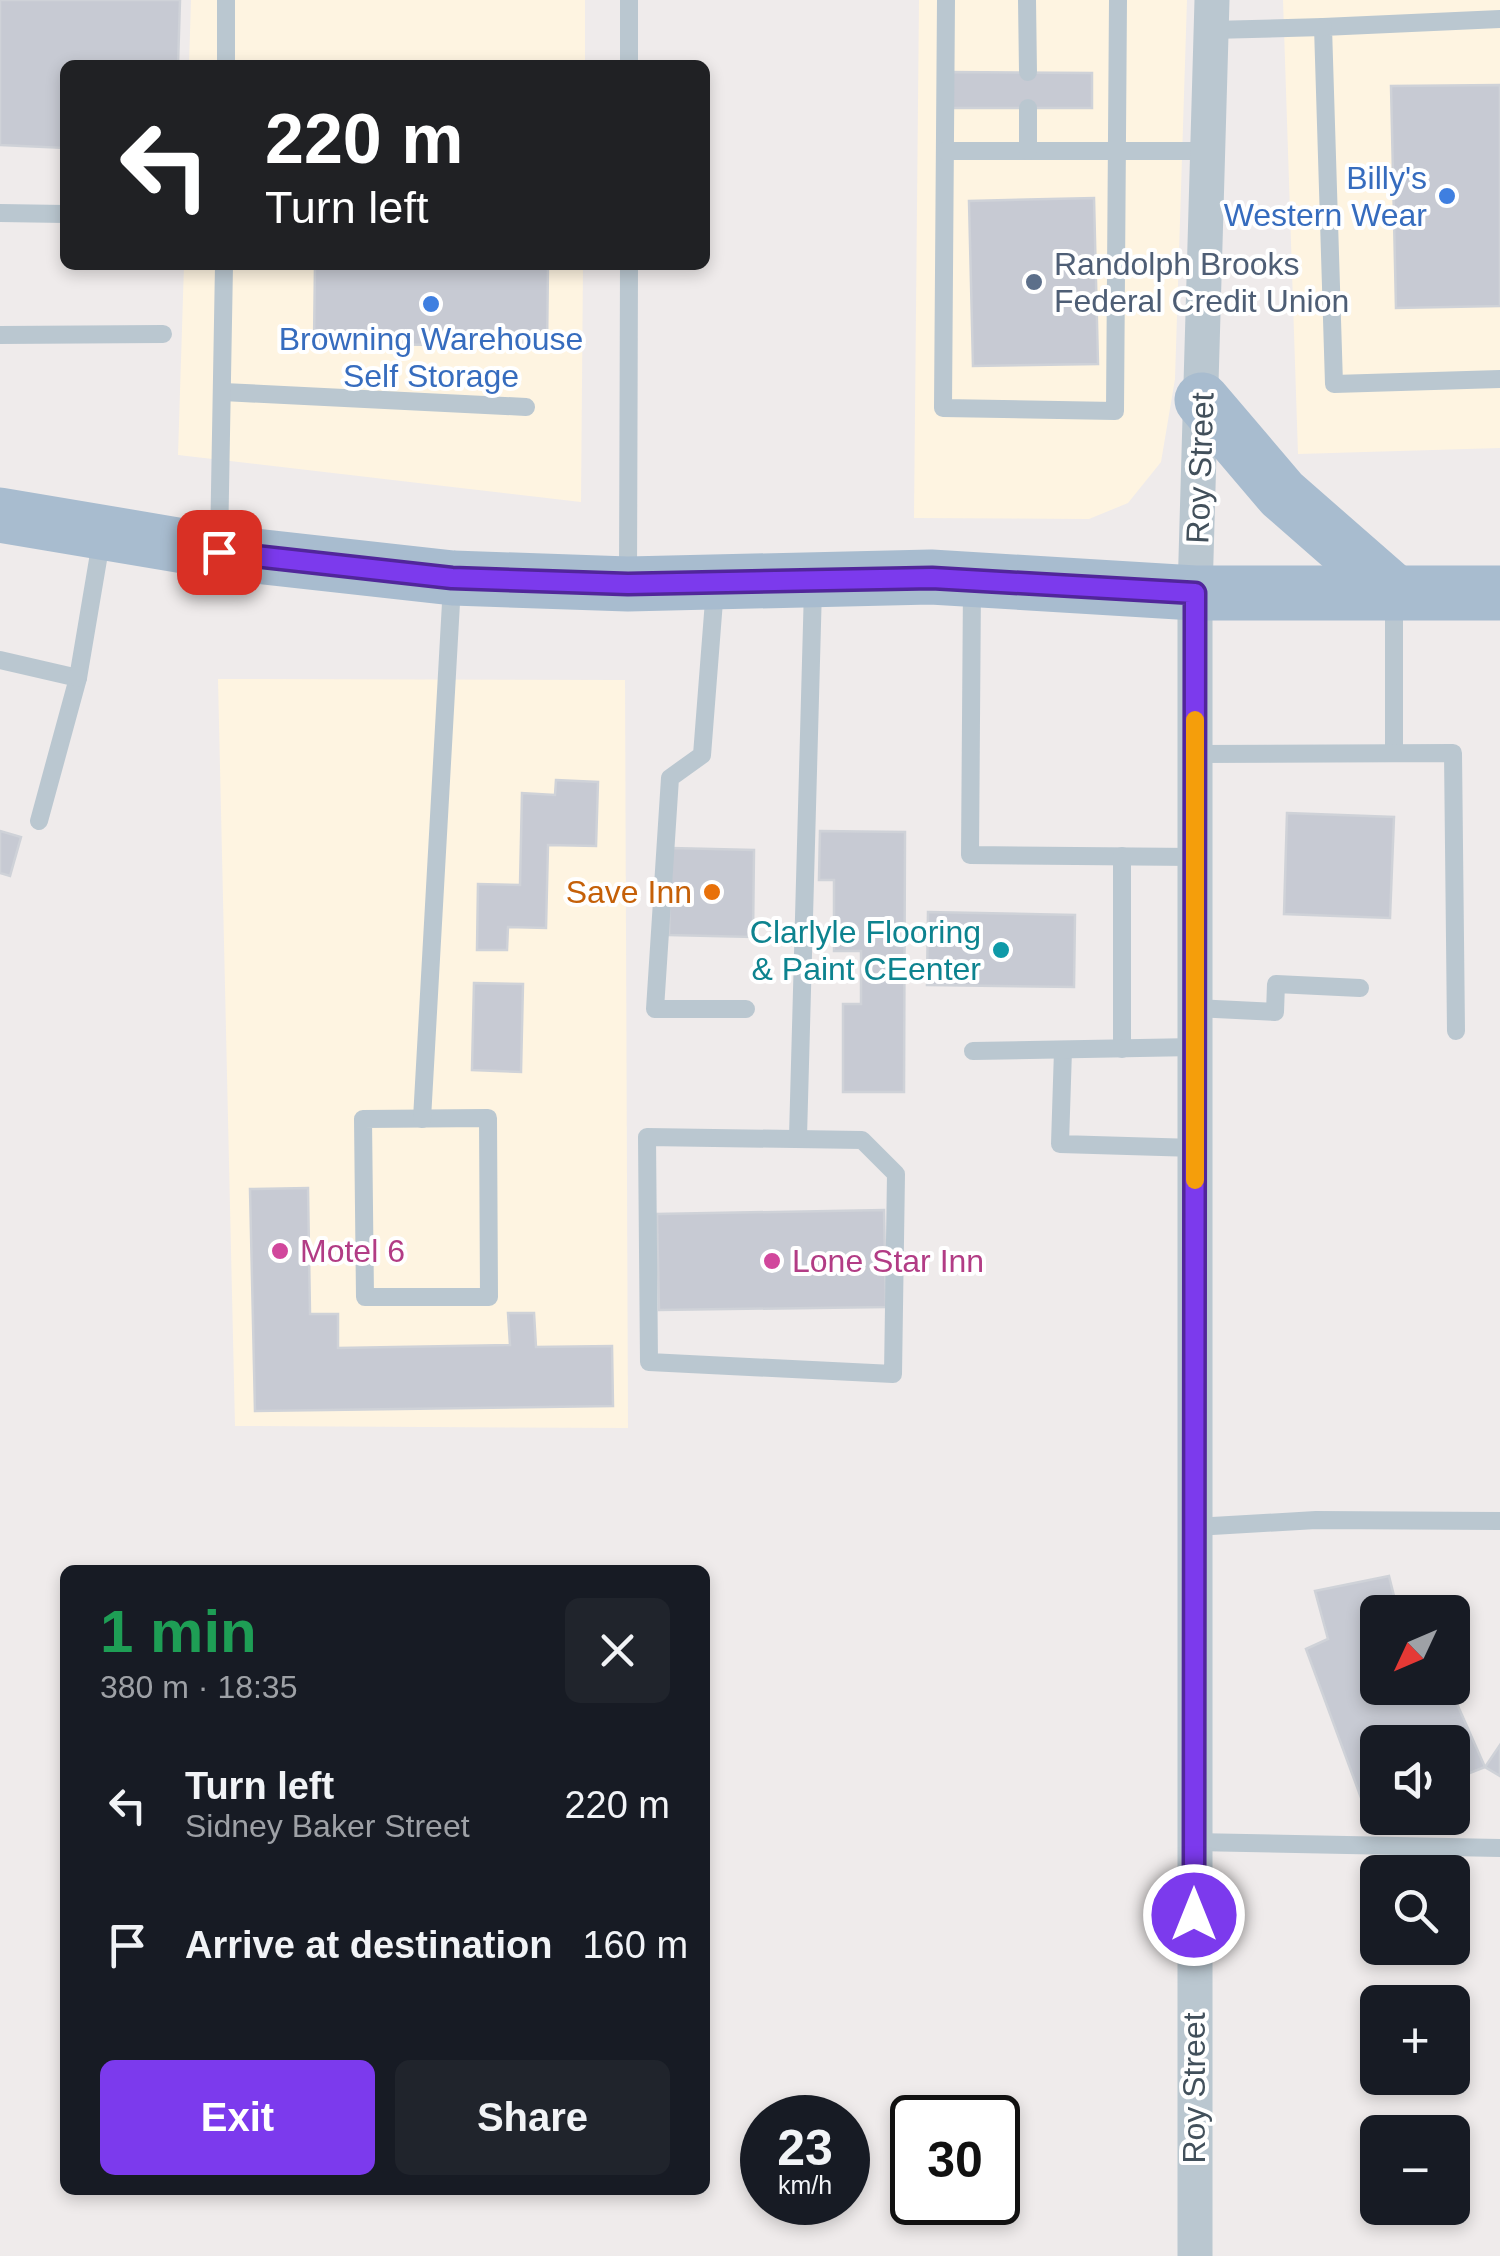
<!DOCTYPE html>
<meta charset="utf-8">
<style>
body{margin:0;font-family:Arial,sans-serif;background:#20242c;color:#f1f3f6;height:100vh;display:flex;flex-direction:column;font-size:38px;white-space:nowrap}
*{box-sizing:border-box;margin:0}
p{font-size:32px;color:#9ea1a6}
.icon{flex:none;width:55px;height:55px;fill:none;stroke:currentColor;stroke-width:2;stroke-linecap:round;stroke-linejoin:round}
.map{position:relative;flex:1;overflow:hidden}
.details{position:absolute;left:60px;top:1565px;width:650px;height:630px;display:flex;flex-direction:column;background:#171b24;border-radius:15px;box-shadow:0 5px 15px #0003}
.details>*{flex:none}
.guide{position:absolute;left:60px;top:60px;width:650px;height:210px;border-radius:15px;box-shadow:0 5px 15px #0003;background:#202124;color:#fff;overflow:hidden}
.needle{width:65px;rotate:226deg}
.tools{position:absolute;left:1360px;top:1595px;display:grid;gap:20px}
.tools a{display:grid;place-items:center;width:110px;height:110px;border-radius:15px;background:#171b24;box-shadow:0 5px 15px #0003;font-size:50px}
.speed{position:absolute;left:740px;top:2095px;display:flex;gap:20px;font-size:50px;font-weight:700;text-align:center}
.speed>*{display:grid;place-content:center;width:130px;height:130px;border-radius:50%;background:#171b24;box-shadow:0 5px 15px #0003;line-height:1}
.speed small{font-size:25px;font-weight:400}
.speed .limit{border:5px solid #111;border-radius:15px;background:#fff;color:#111}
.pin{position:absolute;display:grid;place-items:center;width:85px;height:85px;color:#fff;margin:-42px;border-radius:20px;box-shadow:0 5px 15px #0006}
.me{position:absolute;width:110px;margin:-55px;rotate:0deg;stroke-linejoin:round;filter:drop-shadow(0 0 8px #0008)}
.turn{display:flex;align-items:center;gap:35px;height:210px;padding:0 40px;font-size:45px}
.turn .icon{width:130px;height:130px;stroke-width:2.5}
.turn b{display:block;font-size:70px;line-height:85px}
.round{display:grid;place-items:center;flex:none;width:105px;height:105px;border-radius:15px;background:#20242c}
.headline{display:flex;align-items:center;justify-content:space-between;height:170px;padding:0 40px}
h1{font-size:60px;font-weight:700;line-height:75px;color:#1e9e55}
.button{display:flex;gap:20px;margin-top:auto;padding:20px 40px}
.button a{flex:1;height:115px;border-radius:15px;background:#7c3aed;color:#fff;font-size:40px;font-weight:700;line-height:115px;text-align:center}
.button a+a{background:#20242c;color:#f1f3f6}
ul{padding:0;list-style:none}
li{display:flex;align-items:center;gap:30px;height:140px;padding:0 40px}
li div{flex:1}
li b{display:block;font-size:38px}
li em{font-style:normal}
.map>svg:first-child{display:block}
.commercial{fill:#fef4e1}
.building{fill:#c7cad3;stroke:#cfd2d8;stroke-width:2.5}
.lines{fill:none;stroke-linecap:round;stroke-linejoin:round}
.lane{stroke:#bac7d0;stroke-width:18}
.street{stroke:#bac7d0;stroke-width:35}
.primary{stroke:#a8bccf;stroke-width:55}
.route-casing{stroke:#51269a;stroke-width:25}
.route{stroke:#7c3aed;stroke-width:18}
.slow{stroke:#f59e0b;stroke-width:18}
.shop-dot{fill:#3f7fe0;stroke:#fff;stroke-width:4}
.service-dot{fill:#5c6f8a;stroke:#fff;stroke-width:4}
.food-dot{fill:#e8710a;stroke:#fff;stroke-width:4}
.culture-dot{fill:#0f9aa8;stroke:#fff;stroke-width:4}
.hotel-dot{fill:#d1479c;stroke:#fff;stroke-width:4}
.labels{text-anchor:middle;stroke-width:8;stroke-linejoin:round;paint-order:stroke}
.shop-label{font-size:32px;fill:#366cbe;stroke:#fff;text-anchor:end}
.service-label{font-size:32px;fill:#4e5e75;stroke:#fff;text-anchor:start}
.street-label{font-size:32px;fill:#42505b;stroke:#fff}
.food-label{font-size:32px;fill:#c56008;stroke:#fff;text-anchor:end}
.culture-label{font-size:32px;fill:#0d838f;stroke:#fff;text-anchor:end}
.hotel-label{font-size:32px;fill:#b23c85;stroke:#fff;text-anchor:start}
</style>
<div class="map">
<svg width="1500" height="2256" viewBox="0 0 1500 2256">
<rect width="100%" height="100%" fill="#efebeb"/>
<g class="commercial">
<polygon points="191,0 585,0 585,65 189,65"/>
<polygon points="919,0 1187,0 1175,379 1161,462 1128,503 1089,519 914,518"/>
<polygon points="1283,0 1500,0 1500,448 1298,454"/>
<polygon points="184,265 583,265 581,502 178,455"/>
<polygon points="218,679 625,680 628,1428 235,1426"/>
</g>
<g class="building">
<polygon points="0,0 180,0 178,65 65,65 65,148 0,145"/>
<polygon points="950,72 1092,73 1092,108 950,108"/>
<polygon points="1500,85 1500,306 1396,308 1391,86"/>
<polygon points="1094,198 1098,364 973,366 969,201"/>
<polygon points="315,265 548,265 547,347 314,343"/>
<polygon points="556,780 598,782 596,846 548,845 546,928 508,927 507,950 477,950 478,884 520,885 522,793 555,795"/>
<polygon points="1287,813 1394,817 1390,918 1284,914"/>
<polygon points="0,831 21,837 10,876 0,873"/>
<polygon points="820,831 905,832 904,1092 843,1092 843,1004 861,1004 861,951 834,951 834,880 819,880"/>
<polygon points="671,848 754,850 753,937 669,935"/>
<polygon points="928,912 1075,915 1074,987 927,985"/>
<polygon points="474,983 523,984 521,1072 472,1070"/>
<polygon points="308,1188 310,1314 338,1314 338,1348 510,1345 508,1313 534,1313 536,1347 612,1346 613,1406 255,1411 250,1189"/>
<polygon points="884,1210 886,1307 659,1310 657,1214"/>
<polygon points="1389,1576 1396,1604 1415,1605 1418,1612 1378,1612 1378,1688 1450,1688 1485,1767 1452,1780 1452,1742 1378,1742 1378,1810 1367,1814 1306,1649 1328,1639 1315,1591"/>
<polygon points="1500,1745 1500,1776 1485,1767"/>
</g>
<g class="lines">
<g class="lane">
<polyline points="629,0 629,65"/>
<polyline points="946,0 943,408 1115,411 1118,0"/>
<polyline points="1027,0 1028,72"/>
<polyline points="1500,19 1323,27 1334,384 1500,379"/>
<polyline points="1212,30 1323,27"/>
<polyline points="226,65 226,0"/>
<polyline points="945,151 1210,151"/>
<polyline points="1028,151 1028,108"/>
<polyline points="0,213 65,214"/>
<polyline points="0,335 163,334"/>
<polyline points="223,392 526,407"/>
<polyline points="219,547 224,265"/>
<polyline points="628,579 629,265"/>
<polyline points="972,585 970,855 1195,857"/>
<polyline points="715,588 702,755 670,778 655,1009 746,1009"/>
<polyline points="0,660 78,678 39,821"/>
<polyline points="78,678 102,536"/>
<polyline points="1394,753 1394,598"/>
<polyline points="1195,754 1453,753 1456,1031"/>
<polyline points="1195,1008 1275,1012 1276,984 1360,988"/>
<polyline points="1122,1049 1122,856"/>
<polyline points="1063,1050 1060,1144 1195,1148"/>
<polyline points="973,1051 1195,1047"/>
<polygon points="488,1118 489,1297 365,1297 363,1119"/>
<polyline points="422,1119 452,585"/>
<polygon points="647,1137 862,1140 896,1174 893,1374 649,1362"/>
<polyline points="798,1137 813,588"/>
<polyline points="1195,1527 1316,1520 1500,1521"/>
<polyline points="1194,1842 1500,1848"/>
</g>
<polyline class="street" points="1195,2256 1195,593 1212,0"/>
<g class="primary">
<polyline points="1202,400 1282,494 1394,592"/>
<polyline points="0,515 219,552 453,578 628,584 931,577 1195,593 1500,593"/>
</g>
</g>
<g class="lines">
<defs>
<polyline id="route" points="219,552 452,578 628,584 932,578 1195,593 1194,1915"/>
</defs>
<use href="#route" class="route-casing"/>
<use href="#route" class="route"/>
<polyline class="slow" points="1195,1180 1195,720"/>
</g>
<g class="shop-dot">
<circle cx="1447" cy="196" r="10"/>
<circle cx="431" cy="304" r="10"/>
</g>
<circle class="service-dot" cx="1034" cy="282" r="10"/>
<circle class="food-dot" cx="712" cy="892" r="10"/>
<circle class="culture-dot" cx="1001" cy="950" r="10"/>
<g class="hotel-dot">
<circle cx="280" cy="1251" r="10"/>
<circle cx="772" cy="1261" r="10"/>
</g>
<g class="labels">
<g class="shop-label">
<text x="1427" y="189">Billy's<tspan x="1427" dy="37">Western Wear</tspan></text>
<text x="431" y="350" text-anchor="middle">Browning Warehouse<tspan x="431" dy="37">Self Storage</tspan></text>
</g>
<g class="service-label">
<text x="1054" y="275">Randolph Brooks<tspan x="1054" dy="37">Federal Credit Union</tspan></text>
</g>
<g class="street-label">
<text transform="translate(1200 468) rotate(-88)" y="11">Roy Street</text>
<text transform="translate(1194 2088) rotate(-90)" y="11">Roy Street</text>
</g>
<g class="food-label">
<text x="692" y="903">Save Inn</text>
</g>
<g class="culture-label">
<text x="981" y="943">Clarlyle Flooring<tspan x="981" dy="37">&amp; Paint CEenter</tspan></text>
</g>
<g class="hotel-label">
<text x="300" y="1262">Motel 6</text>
<text x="792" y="1272">Lone Star Inn</text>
</g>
</g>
</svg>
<div class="tools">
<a><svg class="needle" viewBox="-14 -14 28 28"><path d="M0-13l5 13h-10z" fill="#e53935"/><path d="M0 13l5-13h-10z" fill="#9ea1a6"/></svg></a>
<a><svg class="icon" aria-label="sound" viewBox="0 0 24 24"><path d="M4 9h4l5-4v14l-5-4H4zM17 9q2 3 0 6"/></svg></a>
<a><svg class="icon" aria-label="search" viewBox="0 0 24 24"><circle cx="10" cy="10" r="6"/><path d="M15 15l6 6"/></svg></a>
<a>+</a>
<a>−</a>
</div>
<div class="speed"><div>23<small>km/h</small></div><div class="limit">30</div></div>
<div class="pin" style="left:219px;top:552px;background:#d93025"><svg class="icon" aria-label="arrive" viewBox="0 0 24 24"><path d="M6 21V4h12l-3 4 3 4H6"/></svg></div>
<svg class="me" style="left:1194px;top:1915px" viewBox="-20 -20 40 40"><circle r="17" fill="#7c3aed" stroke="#fff" stroke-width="3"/><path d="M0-11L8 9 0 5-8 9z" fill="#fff"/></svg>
<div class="guide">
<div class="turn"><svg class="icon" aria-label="left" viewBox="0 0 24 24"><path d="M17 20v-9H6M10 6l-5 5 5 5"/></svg><div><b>220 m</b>Turn left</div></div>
</div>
<section class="details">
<div class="headline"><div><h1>1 min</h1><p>380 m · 18:35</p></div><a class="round"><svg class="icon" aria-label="close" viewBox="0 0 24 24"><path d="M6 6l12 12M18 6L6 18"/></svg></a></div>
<ul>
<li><svg class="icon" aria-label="left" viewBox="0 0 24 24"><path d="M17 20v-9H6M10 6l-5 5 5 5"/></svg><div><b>Turn left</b><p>Sidney Baker Street</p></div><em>220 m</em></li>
<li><svg class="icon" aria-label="arrive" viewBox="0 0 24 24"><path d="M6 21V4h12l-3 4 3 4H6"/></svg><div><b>Arrive at destination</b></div><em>160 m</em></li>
</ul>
<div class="button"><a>Exit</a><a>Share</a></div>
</section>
</div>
